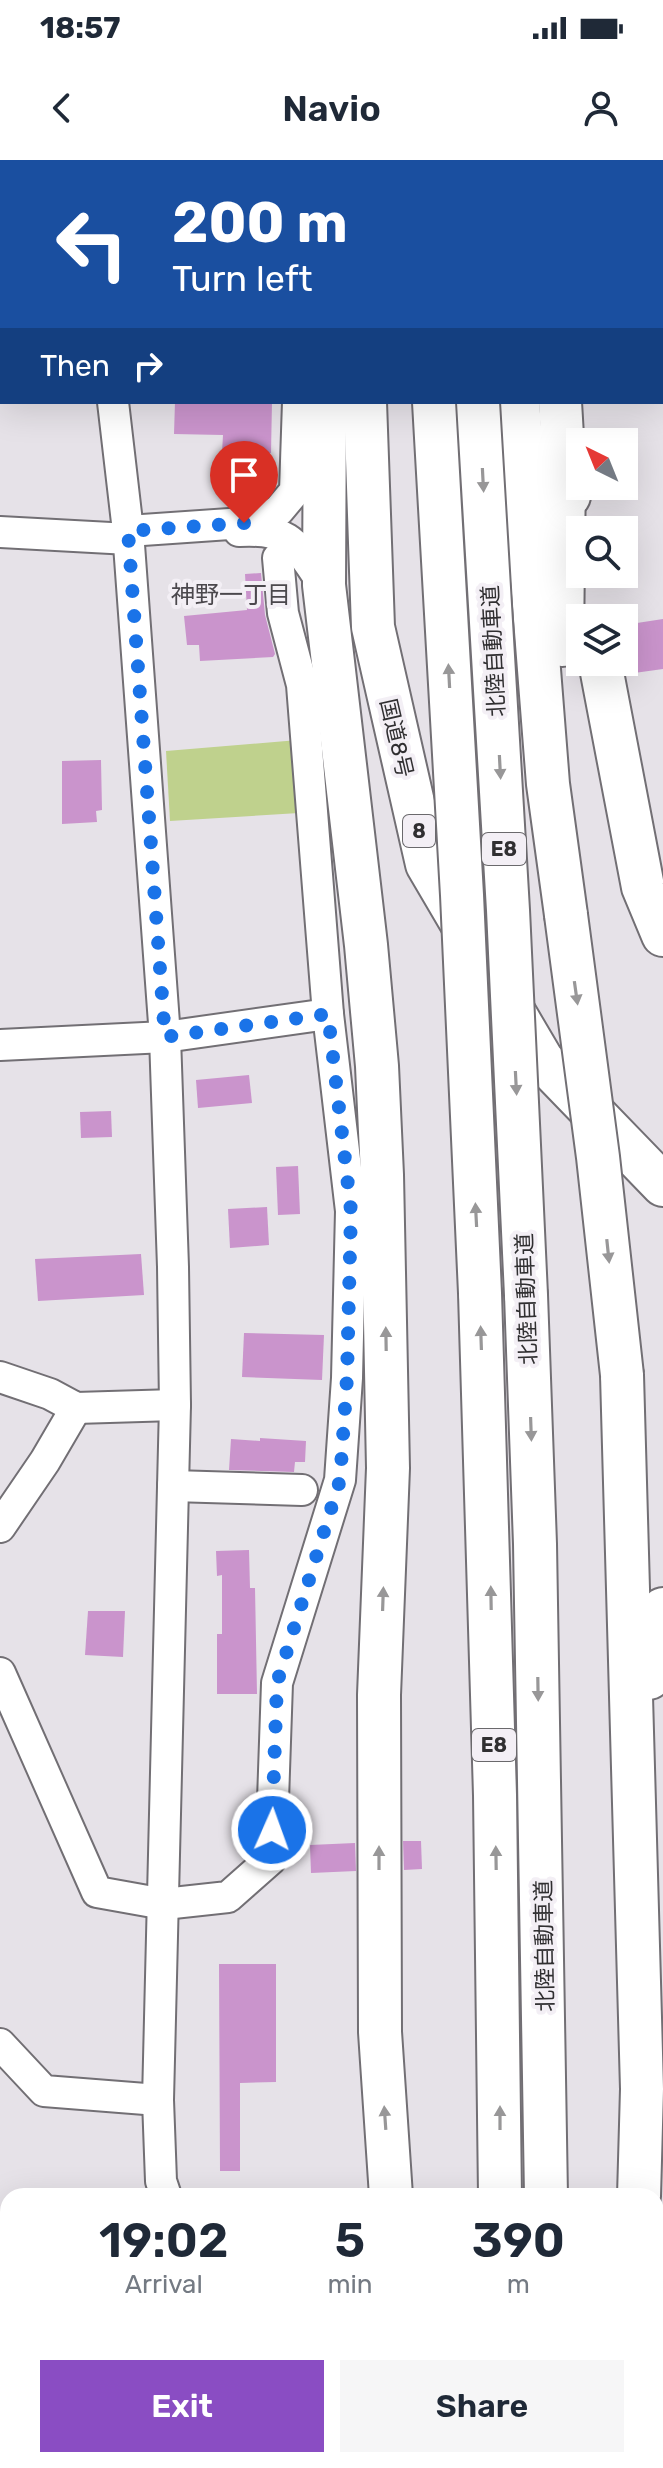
<!DOCTYPE html>
<meta charset="utf-8">
<style>
body{margin:0;font-family:Rubik,"Noto Sans JP",sans-serif;background:#f6f6f7;color:#1f2937;height:100vh;display:flex;flex-direction:column;font-size:30px;white-space:nowrap}
*{box-sizing:border-box;margin:0}
p{font-size:26px;color:#747a83}
.icon{flex:none;width:44px;height:44px;fill:none;stroke:currentColor;stroke-width:2;stroke-linecap:round;stroke-linejoin:round}
.map{position:relative;flex:1;overflow:hidden}
.drawer{position:absolute;left:0px;top:2028px;width:664px;height:280px;display:flex;flex-direction:column;background:#fff;border-radius:24px 24px 0 0;box-shadow:0 8px 32px #0002}
.drawer>*{flex:none}
.top-card{position:absolute;left:0px;top:0px;width:664px;height:244px;box-shadow:0 8px 32px #0002;background:#1a4fa0;color:#fff;overflow:hidden}
.needle{width:52px;rotate:317deg}
.tools{position:absolute;left:566px;top:268px;display:grid;gap:16px}
.tools a{display:grid;place-items:center;width:72px;height:72px;border-radius:0px;background:#fff;box-shadow:0 8px 32px #0002;font-size:40px}
.pin{position:absolute;display:grid;place-items:center;width:68px;height:68px;color:#fff;margin:-82px -34px;border-radius:50% 50% 50% 0;rotate:-45deg;box-shadow:0 0 8px #0007}
.pin .icon{rotate:45deg}
.me{position:absolute;width:88px;margin:-44px;rotate:2deg;stroke-linejoin:round;filter:drop-shadow(0 0 6px #0008)}
.turn{display:flex;align-items:center;gap:28px;height:168px;padding:0 40px;font-size:36px}
.turn .icon{width:104px;height:104px;stroke-width:2.5}
.turn b{display:block;font-size:56px;line-height:68px}
.then{display:flex;align-items:center;height:76px;padding:0 40px;background:#0003;gap:16px;font-size:30px}
.eta{display:flex;justify-content:space-evenly;align-items:center;height:136px;text-align:center}
.eta b{font-size:48px;font-weight:600;line-height:56px}
.action{display:flex;gap:16px;margin-top:auto;padding:16px 40px}
.action a{flex:1;height:92px;border-radius:0px;background:#8a4dc3;color:#fff;font-size:32px;font-weight:600;line-height:92px;text-align:center}
.action a+a{background:#f6f6f7;color:#1f2937}
.status{display:flex;justify-content:space-between;align-items:center;height:56px;padding:0 40px;background:#fff;direction:ltr}
.status svg{height:22px;fill:currentColor}
header{display:flex;justify-content:space-between;align-items:center;height:104px;padding:0 40px;background:#fff;font-size:36px;font-weight:600}
.map>svg:first-child{display:block}
.green{fill:#bfd18d}
.lines{fill:none;stroke-linecap:round;stroke-linejoin:round}
.stream{stroke:#5889c0;stroke-width:8}
.building{fill:#ca94cc}
.minor-casing{stroke:#726f74;stroke-width:34}
.highway-casing{stroke:#726f74;stroke-width:46}
.minor{stroke:#fff;stroke-width:30}
.highway{stroke:#fff;stroke-width:42}
.highway-bridge-casing{stroke:#726f74;stroke-width:46;stroke-linecap:butt}
.highway-bridge{stroke:#fff;stroke-width:42}
.oneway{fill:#989798}
.route{stroke:#1a73e8;stroke-width:14;stroke-dasharray:0 25.2}
.labels{text-anchor:middle;stroke-width:8;stroke-linejoin:round;paint-order:stroke}
.shield{fill:#f3eff5;stroke:#6a696c;stroke-width:2}
.shield-label{font-size:20px;font-weight:bold;fill:#302f31}
.street-label{font-size:22px;fill:#302f31;stroke:#f3eff5}
.neighbourhood-label{font-size:24px;fill:#4b484d;stroke:#f3eff5}
</style>
<div class="status"><b>18:57</b><svg viewBox="0 0 49 12"><path d="M0 12V9h3v3zM5 12V6h3v6zM10 12V3h3v9zM15 12V0h3v12zM26 1h20v11H26zM47 4h2v5h-2z"/></svg></div>
<header><svg class="icon" aria-label="back" viewBox="0 0 24 24"><path d="M15 5l-7 7 7 7"/></svg>Navio<svg class="icon" aria-label="person" viewBox="0 0 24 24"><circle cx="12" cy="8" r="4"/><path d="M4 21q1-7 8-7t8 7"/></svg></header>
<div class="map">
<svg width="663" height="2308" viewBox="0 0 663 2308">
<rect width="100%" height="100%" fill="#e6e2e8"/>
<polygon class="green" points="298,580 299,653 170,661 166,591"/>
<g class="lines">
<polyline class="stream" points="95,2 96,0"/>
</g>
<g class="building">
<polygon points="175,242 272,242 271,293 222,293 223,275 174,274"/>
<polygon points="261,413 265,455 275,494 273,497 200,501 199,485 187,485 184,456 247,450 245,414"/>
<polygon points="663,459 663,509 627,514 624,465"/>
<polygon points="101,600 102,650 96,651 97,662 62,664 62,601"/>
<polygon points="249,915 252,943 198,948 196,920"/>
<polygon points="111,951 112,977 81,978 80,952"/>
<polygon points="298,1006 300,1054 278,1055 276,1007"/>
<polygon points="267,1047 269,1085 230,1088 228,1049"/>
<polygon points="141,1094 144,1135 38,1141 35,1099"/>
<polygon points="244,1173 324,1175 322,1220 242,1217"/>
<polygon points="260,1278 306,1281 305,1302 295,1302 294,1312 229,1310 231,1279 260,1281"/>
<polygon points="249,1390 250,1428 255,1428 257,1534 217,1534 217,1474 222,1474 222,1415 217,1416 216,1391"/>
<polygon points="88,1451 125,1451 123,1497 85,1495"/>
<polygon points="403,1681 421,1681 422,1709 404,1710"/>
<polygon points="355,1683 356,1711 311,1713 310,1685"/>
<polygon points="219,1804 276,1804 276,1922 240,1923 240,2011 220,2011"/>
</g>
<g class="lines">
<defs>
<g id="minor">
<polyline points="251,0 252,2"/>
<polyline points="0,69 2,70"/>
<polyline points="662,213 663,213"/>
<polyline points="113,242 128,371 165,877 173,1107 175,1245 158,1940 161,2021 166,2036"/>
<polyline points="128,371 244,363 268,357 279,350 295,331 298,242"/>
<path d="M 239,371 C 292,368 296,385 324,425"/>
<polyline points="0,372 129,379"/>
<polyline points="0,885 165,877 328,854 302,525 283,453 278,398"/>
<polyline points="0,1217 50,1234 76,1248 175,1245"/>
<polyline points="173,1326 302,1330"/>
<polyline points="0,1367 45,1301 76,1248"/>
<polyline points="0,1513 97,1732 164,1744 228,1737 271,1699 277,1523 340,1320 347,1218 351,1051 328,854"/>
<polyline points="0,1884 44,1931 158,1940"/>
<polyline points="0,2118 8,2127"/>
<polyline points="0,2271 8,2262"/>
<polyline points="364,2300 367,2308"/>
<polyline points="172,2308 179,2300"/>
<polyline points="663,2308 663,2307"/>
</g>
<g id="highway">
<polyline points="322,0 322,2"/>
<polyline points="357,0 357,2"/>
<polyline points="419,0 419,2"/>
<polyline points="464,0 465,2"/>
<polyline points="506,0 506,2"/>
<polyline points="540,0 540,2"/>
<polyline points="325,242 324,425 366,785 377,906 382,1015 388,1308 379,1535 380,1872 391,2036"/>
<polyline points="365,242 373,467 427,704 542,900 663,1025"/>
<polyline points="518,242 548,624 566,755"/>
<polyline points="560,242 564,310 569,336"/>
<polyline points="562,485 564,310"/>
<polyline points="600,502 643,727 663,775"/>
<polyline points="480,1133 495,1635 500,2036"/>
<polyline points="526,1135 535,1384 546,2036"/>
<polyline points="622,1215 642,1929 639,2036"/>
<polyline points="649,1518 663,1449"/>
<polyline points="436,2300 437,2308"/>
<polyline points="499,2308 499,2300"/>
<polyline points="544,2308 544,2300"/>
<polyline points="606,2308 608,2300"/>
</g>
</defs>
<use href="#minor" class="minor-casing"/>
<use href="#highway" class="highway-casing"/>
<use href="#minor" class="minor"/>
<use href="#highway" class="highway"/>
<defs>
<g id="highway-bridge">
<polyline points="434,242 462,735 480,1133"/>
<polyline points="478,242 508,750 526,1135"/>
<polyline points="566,755 598,997 622,1215"/>
</g>
</defs>
<use href="#highway-bridge" class="highway-bridge-casing"/>
<use href="#highway-bridge" class="highway-bridge"/>
</g>
<defs><path id="oneway-solid" d="M-6-.8H1V-3.2L6.5 0L1 3.2V.8H-6Z" transform="scale(2)"/></defs>
<g class="oneway">
<use href="#oneway-solid" transform="translate(483 320) rotate(87)"/>
<use href="#oneway-solid" transform="translate(449 516) rotate(-93)"/>
<use href="#oneway-solid" transform="translate(500 607) rotate(87)"/>
<use href="#oneway-solid" transform="translate(576 833) rotate(82)"/>
<use href="#oneway-solid" transform="translate(516 923) rotate(87)"/>
<use href="#oneway-solid" transform="translate(476 1055) rotate(-93)"/>
<use href="#oneway-solid" transform="translate(608 1091) rotate(84)"/>
<use href="#oneway-solid" transform="translate(481 1178) rotate(-92)"/>
<use href="#oneway-solid" transform="translate(386 1179) rotate(-91)"/>
<use href="#oneway-solid" transform="translate(531 1269) rotate(88)"/>
<use href="#oneway-solid" transform="translate(491 1438) rotate(-91)"/>
<use href="#oneway-solid" transform="translate(383 1439) rotate(-88)"/>
<use href="#oneway-solid" transform="translate(538 1529) rotate(89)"/>
<use href="#oneway-solid" transform="translate(379 1698) rotate(-90)"/>
<use href="#oneway-solid" transform="translate(496 1698) rotate(-91)"/>
<use href="#oneway-solid" transform="translate(385 1958) rotate(-94)"/>
<use href="#oneway-solid" transform="translate(500 1958) rotate(-90)"/>
</g>
<g class="lines">
<polyline class="route" points="244,363 128,371 165,877 328,854 351,1051 347,1218 340,1320 277,1523 272,1670"/>
</g>
<g class="labels">
<g class="shield">
<rect x="403" y="655" width="32" height="32" rx="6"/>
<rect x="482" y="673" width="44" height="32" rx="6"/>
<rect x="472" y="1569" width="44" height="32" rx="6"/>
</g>
<g class="shield-label">
<text x="419" y="678">8</text>
<text x="504" y="696">E8</text>
<text x="494" y="1592">E8</text>
</g>
<g class="street-label">
<text transform="translate(493 491) rotate(-93)" y="8">北陸自動車道</text>
<text transform="translate(397 578) rotate(77)" y="8">国道8号</text>
<text transform="translate(526 1139) rotate(-92)" y="8">北陸自動車道</text>
<text transform="translate(544 1786) rotate(-91)" y="8">北陸自動車道</text>
</g>
<g class="neighbourhood-label">
<text x="231" y="443">神野一丁目</text>
</g>
</g>
</svg>
<div class="tools">
<a><svg class="needle" viewBox="-14 -14 28 28"><path d="M0-13l5 13h-10z" fill="#e53935"/><path d="M0 13l5-13h-10z" fill="#747a83"/></svg></a>
<a><svg class="icon" aria-label="search" viewBox="0 0 24 24"><circle cx="10" cy="10" r="6"/><path d="M15 15l6 6"/></svg></a>
<a><svg class="icon" aria-label="layers" viewBox="0 0 24 24"><path d="M12 4l9 5-9 5-9-5zM3 14l9 5 9-5"/></svg></a>
</div>
<div class="pin" style="left:244px;top:363px;background:#d93025"><svg class="icon" aria-label="arrive" viewBox="0 0 24 24"><path d="M6 21V4h12l-3 4 3 4H6"/></svg></div>
<svg class="me" style="left:272px;top:1670px" viewBox="-20 -20 40 40"><circle r="17" fill="#1a73e8" stroke="#fff" stroke-width="3"/><path d="M0-11L8 9 0 5-8 9z" fill="#fff"/></svg>
<div class="top-card">
<div class="turn"><svg class="icon" aria-label="left" viewBox="0 0 24 24"><path d="M17 20v-9H6M10 6l-5 5 5 5"/></svg><div><b>200 m</b>Turn left</div></div>
<div class="then">Then<svg class="icon" aria-label="right" viewBox="0 0 24 24"><path d="M7 20v-9h11M14 6l5 5-5 5"/></svg></div>
</div>
<section class="drawer">
<div class="eta">
<div><b>19:02</b><p>Arrival</p></div>
<div><b>5</b><p>min</p></div>
<div><b>390</b><p>m</p></div>
</div>
<div class="action"><a>Exit</a><a>Share</a></div>
</section>
</div>
